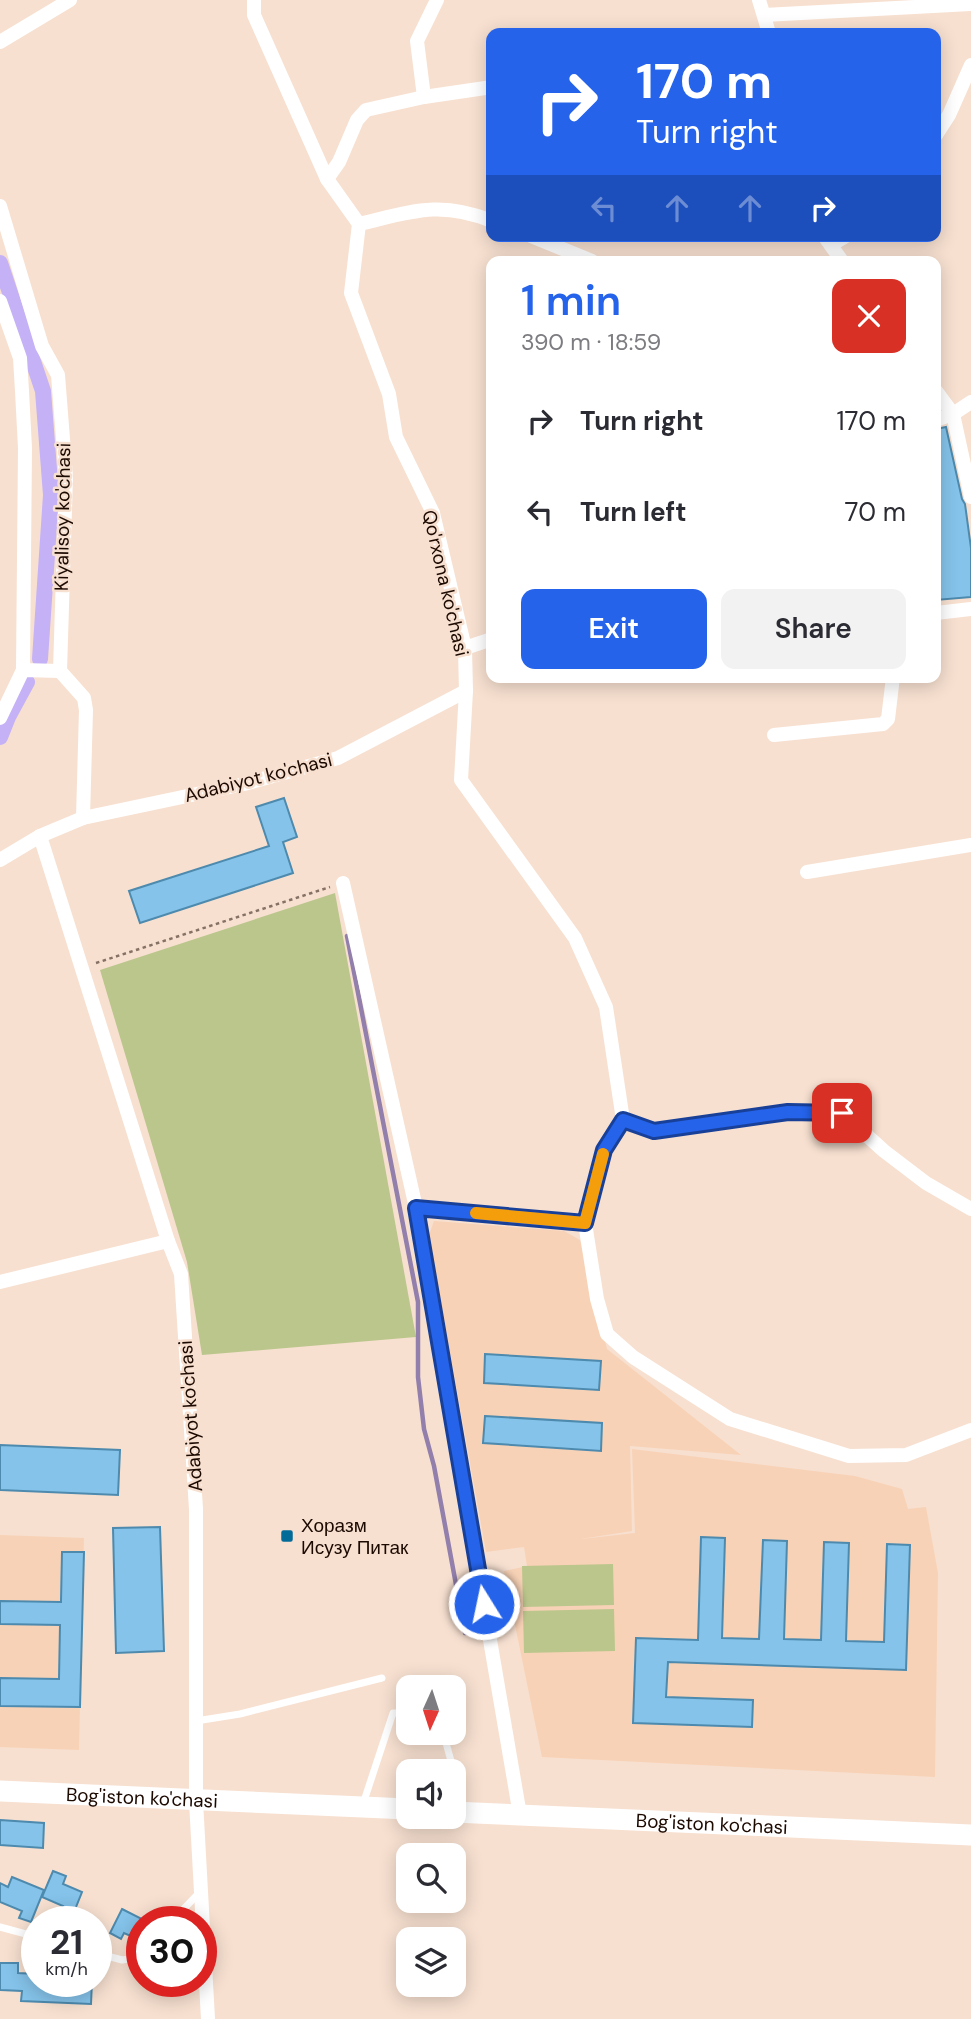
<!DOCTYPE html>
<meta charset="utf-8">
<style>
body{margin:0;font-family:"DM Sans",sans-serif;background:#f2f2f3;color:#2b2b33;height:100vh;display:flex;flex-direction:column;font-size:26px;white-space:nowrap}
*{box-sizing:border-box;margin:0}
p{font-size:23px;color:#7c7c81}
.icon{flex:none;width:38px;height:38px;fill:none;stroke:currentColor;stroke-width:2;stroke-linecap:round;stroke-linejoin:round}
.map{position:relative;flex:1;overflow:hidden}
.side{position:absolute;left:486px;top:256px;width:455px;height:427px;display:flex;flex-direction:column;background:#fff;border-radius:14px;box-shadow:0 4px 18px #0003}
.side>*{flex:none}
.hud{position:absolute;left:486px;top:28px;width:455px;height:214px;border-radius:14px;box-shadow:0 4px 18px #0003;background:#2563eb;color:#fff;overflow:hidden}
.needle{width:46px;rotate:183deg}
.fabs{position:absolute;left:396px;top:1675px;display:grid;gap:14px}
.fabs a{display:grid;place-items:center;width:70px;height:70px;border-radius:14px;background:#fff;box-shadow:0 4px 18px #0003;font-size:35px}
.speed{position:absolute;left:21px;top:1906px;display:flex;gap:14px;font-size:35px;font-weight:700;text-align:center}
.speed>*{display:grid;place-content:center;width:91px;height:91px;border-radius:50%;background:#fff;box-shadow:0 4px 18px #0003;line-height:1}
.speed small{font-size:18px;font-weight:400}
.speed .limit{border:10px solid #d22;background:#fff;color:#111}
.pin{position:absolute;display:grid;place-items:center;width:60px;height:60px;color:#fff;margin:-30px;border-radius:14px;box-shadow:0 4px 10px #0006}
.me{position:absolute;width:77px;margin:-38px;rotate:350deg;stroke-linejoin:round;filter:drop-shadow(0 0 5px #0008)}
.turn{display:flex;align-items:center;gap:24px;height:147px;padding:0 35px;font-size:32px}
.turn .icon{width:91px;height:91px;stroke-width:2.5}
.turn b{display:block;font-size:49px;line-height:60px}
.lanes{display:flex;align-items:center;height:66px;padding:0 35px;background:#0003;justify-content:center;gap:35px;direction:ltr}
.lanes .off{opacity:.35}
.round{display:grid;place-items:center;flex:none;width:74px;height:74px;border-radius:14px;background:#f2f2f3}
.overview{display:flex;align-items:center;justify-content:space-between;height:119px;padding:0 35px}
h1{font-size:42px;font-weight:600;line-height:52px;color:#2563eb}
.cta{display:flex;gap:14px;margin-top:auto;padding:14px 35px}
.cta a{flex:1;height:80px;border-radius:14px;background:#2563eb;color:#fff;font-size:28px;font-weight:600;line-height:80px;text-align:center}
.cta a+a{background:#f2f2f3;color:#2b2b33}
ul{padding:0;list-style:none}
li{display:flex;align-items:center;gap:21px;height:91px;padding:0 35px}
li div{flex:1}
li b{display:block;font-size:26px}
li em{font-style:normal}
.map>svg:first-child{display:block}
.built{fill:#f8d2b6}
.green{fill:#bbc68c}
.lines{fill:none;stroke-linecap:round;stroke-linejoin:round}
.stream{stroke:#927fac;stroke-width:4.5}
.canal{stroke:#c4b1f6;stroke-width:16}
.building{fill:#85c3ea;stroke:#4d8aae;stroke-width:2}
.path{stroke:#867165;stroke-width:2.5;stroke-dasharray:3.5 3.5;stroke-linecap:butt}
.lane{stroke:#fff;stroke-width:7}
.street{stroke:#fff;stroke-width:14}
.secondary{stroke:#fff;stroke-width:21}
.route-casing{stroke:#184099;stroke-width:18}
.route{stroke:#2563eb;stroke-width:12}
.slow{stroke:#f59e0b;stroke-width:12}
.poi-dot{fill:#036b98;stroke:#f7e0d0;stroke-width:2.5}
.labels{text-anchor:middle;stroke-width:5;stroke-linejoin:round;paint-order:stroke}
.street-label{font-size:19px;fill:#1c0900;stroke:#f7e0d0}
.poi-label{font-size:19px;fill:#1c0900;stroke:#f7e0d0;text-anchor:start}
</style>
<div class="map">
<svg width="971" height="2019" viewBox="0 0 971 2019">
<rect width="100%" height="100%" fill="#f7e0d0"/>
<g class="built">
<polygon points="434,1221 564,1231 580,1240 607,1349 741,1455 630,1446 632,1531 581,1539 635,1533 632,1449 855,1476 902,1489 908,1509 926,1507 938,1573 935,1777 542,1757 504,1571 527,1566 524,1547 486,1552 429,1235"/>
<polygon points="0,1535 84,1538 79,1750 0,1747"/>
</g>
<g class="green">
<polygon points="335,893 416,1337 202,1355 187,1262 100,970"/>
<polygon points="613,1564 614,1605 523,1607 522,1566"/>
<polygon points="614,1609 615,1651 524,1653 523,1611"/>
</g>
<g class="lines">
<polyline class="stream" points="347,936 418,1302 418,1377 424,1429 434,1466 465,1633"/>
<g class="canal">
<polyline points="0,263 43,391 51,495 40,659"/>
<polyline points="0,737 8,717 27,682"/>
</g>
</g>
<g class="building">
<polygon points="946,427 962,499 965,504 971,548 971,597 936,600 936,429"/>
<polygon points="284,798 297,837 283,842 293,873 140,923 129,891 269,846 256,807"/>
<polygon points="485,1354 601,1361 599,1390 484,1383"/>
<polygon points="485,1416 602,1423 601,1451 483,1443"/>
<polygon points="0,1445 120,1450 118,1495 0,1490"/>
<polygon points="160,1527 164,1651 116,1653 113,1528"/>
<polygon points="701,1537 725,1538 722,1638 759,1639 763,1540 787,1541 784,1639 821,1640 824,1542 849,1543 846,1641 884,1642 887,1544 910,1545 906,1670 668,1662 666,1697 753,1700 752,1727 633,1723 636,1638 698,1640"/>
<polygon points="62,1552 84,1552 80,1707 0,1706 0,1678 59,1679 60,1625 0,1624 0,1601 61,1602"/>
<polygon points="0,1820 44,1823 43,1848 0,1845"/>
<polygon points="53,1871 66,1876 63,1884 82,1892 72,1917 60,1912 63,1906 42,1897"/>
<polygon points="12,1877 44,1890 31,1922 19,1918 22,1911 0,1902 0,1883 8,1887"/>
<polygon points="122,1909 142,1919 142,1941 124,1933 121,1939 110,1933"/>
<polygon points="0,1963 18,1963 18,1973 37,1974 37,1981 92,1981 91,2004 21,2001 22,1991 0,1990"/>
</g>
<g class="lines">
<polyline class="path" points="96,963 330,887"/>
<g class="lane">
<polyline points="196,1721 240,1714 382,1678"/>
<polyline points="443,1732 464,1808"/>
<polyline points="363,1804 393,1713 408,1713"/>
<polyline points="171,1922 200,1892"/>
<polyline points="0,1927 37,1937"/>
<polyline points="96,1953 122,1960 142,1957"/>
</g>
<g class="street">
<polyline points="254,0 254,15 327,179 359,224 351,293 389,394 396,437 433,513 465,648 466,691 461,780 575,938 606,1007 623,1120"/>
<polyline points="759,0 769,33"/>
<polyline points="764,15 971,4"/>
<polyline points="0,42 70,0"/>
<polyline points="424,97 417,41 437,0"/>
<polyline points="936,135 949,115 971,65"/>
<polyline points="327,179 339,162 357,120 366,110 424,97 492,87"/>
<polyline points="0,206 42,346 58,375 66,477 60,671 84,698 86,710 83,818"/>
<path d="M 359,224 C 411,212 439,200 492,221"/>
<polyline points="531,236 592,261"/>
<polyline points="824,236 842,261"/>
<polyline points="831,245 846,236"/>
<polyline points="0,301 20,358 22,391 25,448 23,670"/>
<polyline points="936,391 953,414 971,497"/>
<polyline points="936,420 953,414 971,402"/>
<polyline points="936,613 971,609"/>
<polyline points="465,648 492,639"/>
<polyline points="0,718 23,670 60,671"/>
<polyline points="774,735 883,724 888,719 893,677"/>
<polyline points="40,836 168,1241 181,1274 196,1509 196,1801 208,2019"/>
<polyline points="0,860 40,836 83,818 244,784 338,758 466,691"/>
<polyline points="807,872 971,845"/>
<polyline points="343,883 416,1208 520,1815"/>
<polyline points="623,1120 604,1150 585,1223 597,1299 607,1334 633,1357 730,1419 849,1456 906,1455 971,1430"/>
<polyline points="623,1120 655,1131 788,1112 842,1113 884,1151 926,1183 971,1209"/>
<polyline points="416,1208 585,1223"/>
<polyline points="0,1282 168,1241"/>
</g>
<g class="secondary">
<path id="s1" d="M 0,1791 L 408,1809"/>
<path id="s2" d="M 453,1812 L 971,1835"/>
</g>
</g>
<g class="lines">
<defs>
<polyline id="route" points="484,1604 416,1208 585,1223 604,1150 623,1120 654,1131 788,1112 842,1113"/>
</defs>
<use href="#route" class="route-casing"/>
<use href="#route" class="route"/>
<polyline class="slow" points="476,1213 585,1223 603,1154"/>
</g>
<rect class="poi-dot" x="280" y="1529" width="14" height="14" rx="3.5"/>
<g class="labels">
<g class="street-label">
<text transform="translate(62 517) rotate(-89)" y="7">Kiyalisoy ko'chasi</text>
<text transform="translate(446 583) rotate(77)" y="7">Qo'rxona ko'chasi</text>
<text transform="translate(258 777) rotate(-14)" y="7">Adabiyot ko'chasi</text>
<text transform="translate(190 1416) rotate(-94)" y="7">Adabiyot ko'chasi</text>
<text dy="7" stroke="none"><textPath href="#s1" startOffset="142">Bog'iston ko'chasi</textPath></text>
<text dy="7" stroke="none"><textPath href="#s2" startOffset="259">Bog'iston ko'chasi</textPath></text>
</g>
<g class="poi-label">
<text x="301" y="1532">Хоразм<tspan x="301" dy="22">Исузу Питак</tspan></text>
</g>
</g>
</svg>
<div class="fabs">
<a><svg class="needle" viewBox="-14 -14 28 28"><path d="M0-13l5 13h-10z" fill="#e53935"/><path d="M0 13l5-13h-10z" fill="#7c7c81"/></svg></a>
<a><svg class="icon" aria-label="sound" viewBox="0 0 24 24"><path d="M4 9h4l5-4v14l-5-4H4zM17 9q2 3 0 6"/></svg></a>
<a><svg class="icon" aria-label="search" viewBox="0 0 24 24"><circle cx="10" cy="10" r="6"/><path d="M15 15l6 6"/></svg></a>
<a><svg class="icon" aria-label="layers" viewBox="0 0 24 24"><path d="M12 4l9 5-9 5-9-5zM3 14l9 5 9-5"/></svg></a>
</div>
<div class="speed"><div>21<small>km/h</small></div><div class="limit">30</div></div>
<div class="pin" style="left:842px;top:1113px;background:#d93025"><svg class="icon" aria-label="arrive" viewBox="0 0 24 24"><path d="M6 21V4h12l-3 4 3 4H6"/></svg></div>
<svg class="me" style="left:484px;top:1604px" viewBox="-20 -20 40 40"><circle r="17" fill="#2563eb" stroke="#fff" stroke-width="3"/><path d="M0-11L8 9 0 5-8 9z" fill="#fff"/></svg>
<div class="hud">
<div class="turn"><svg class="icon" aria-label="right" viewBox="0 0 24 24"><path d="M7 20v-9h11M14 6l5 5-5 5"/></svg><div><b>170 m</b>Turn right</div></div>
<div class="lanes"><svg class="icon off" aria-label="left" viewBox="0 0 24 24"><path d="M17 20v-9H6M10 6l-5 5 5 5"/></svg><svg class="icon off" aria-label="ahead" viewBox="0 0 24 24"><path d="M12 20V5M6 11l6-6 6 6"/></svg><svg class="icon off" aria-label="ahead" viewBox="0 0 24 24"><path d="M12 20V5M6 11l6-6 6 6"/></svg><svg class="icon" aria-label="right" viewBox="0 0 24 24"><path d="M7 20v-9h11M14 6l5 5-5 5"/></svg></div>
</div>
<section class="side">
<div class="overview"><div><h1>1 min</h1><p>390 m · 18:59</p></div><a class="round" style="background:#d93025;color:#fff"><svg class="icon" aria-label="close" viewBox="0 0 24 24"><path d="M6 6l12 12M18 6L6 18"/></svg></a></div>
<ul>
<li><svg class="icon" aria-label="right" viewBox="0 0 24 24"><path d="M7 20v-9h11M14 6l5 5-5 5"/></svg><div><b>Turn right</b></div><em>170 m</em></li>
<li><svg class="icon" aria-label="left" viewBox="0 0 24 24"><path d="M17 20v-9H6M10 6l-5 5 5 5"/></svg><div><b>Turn left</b></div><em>70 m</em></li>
</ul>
<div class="cta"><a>Exit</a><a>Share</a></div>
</section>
</div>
